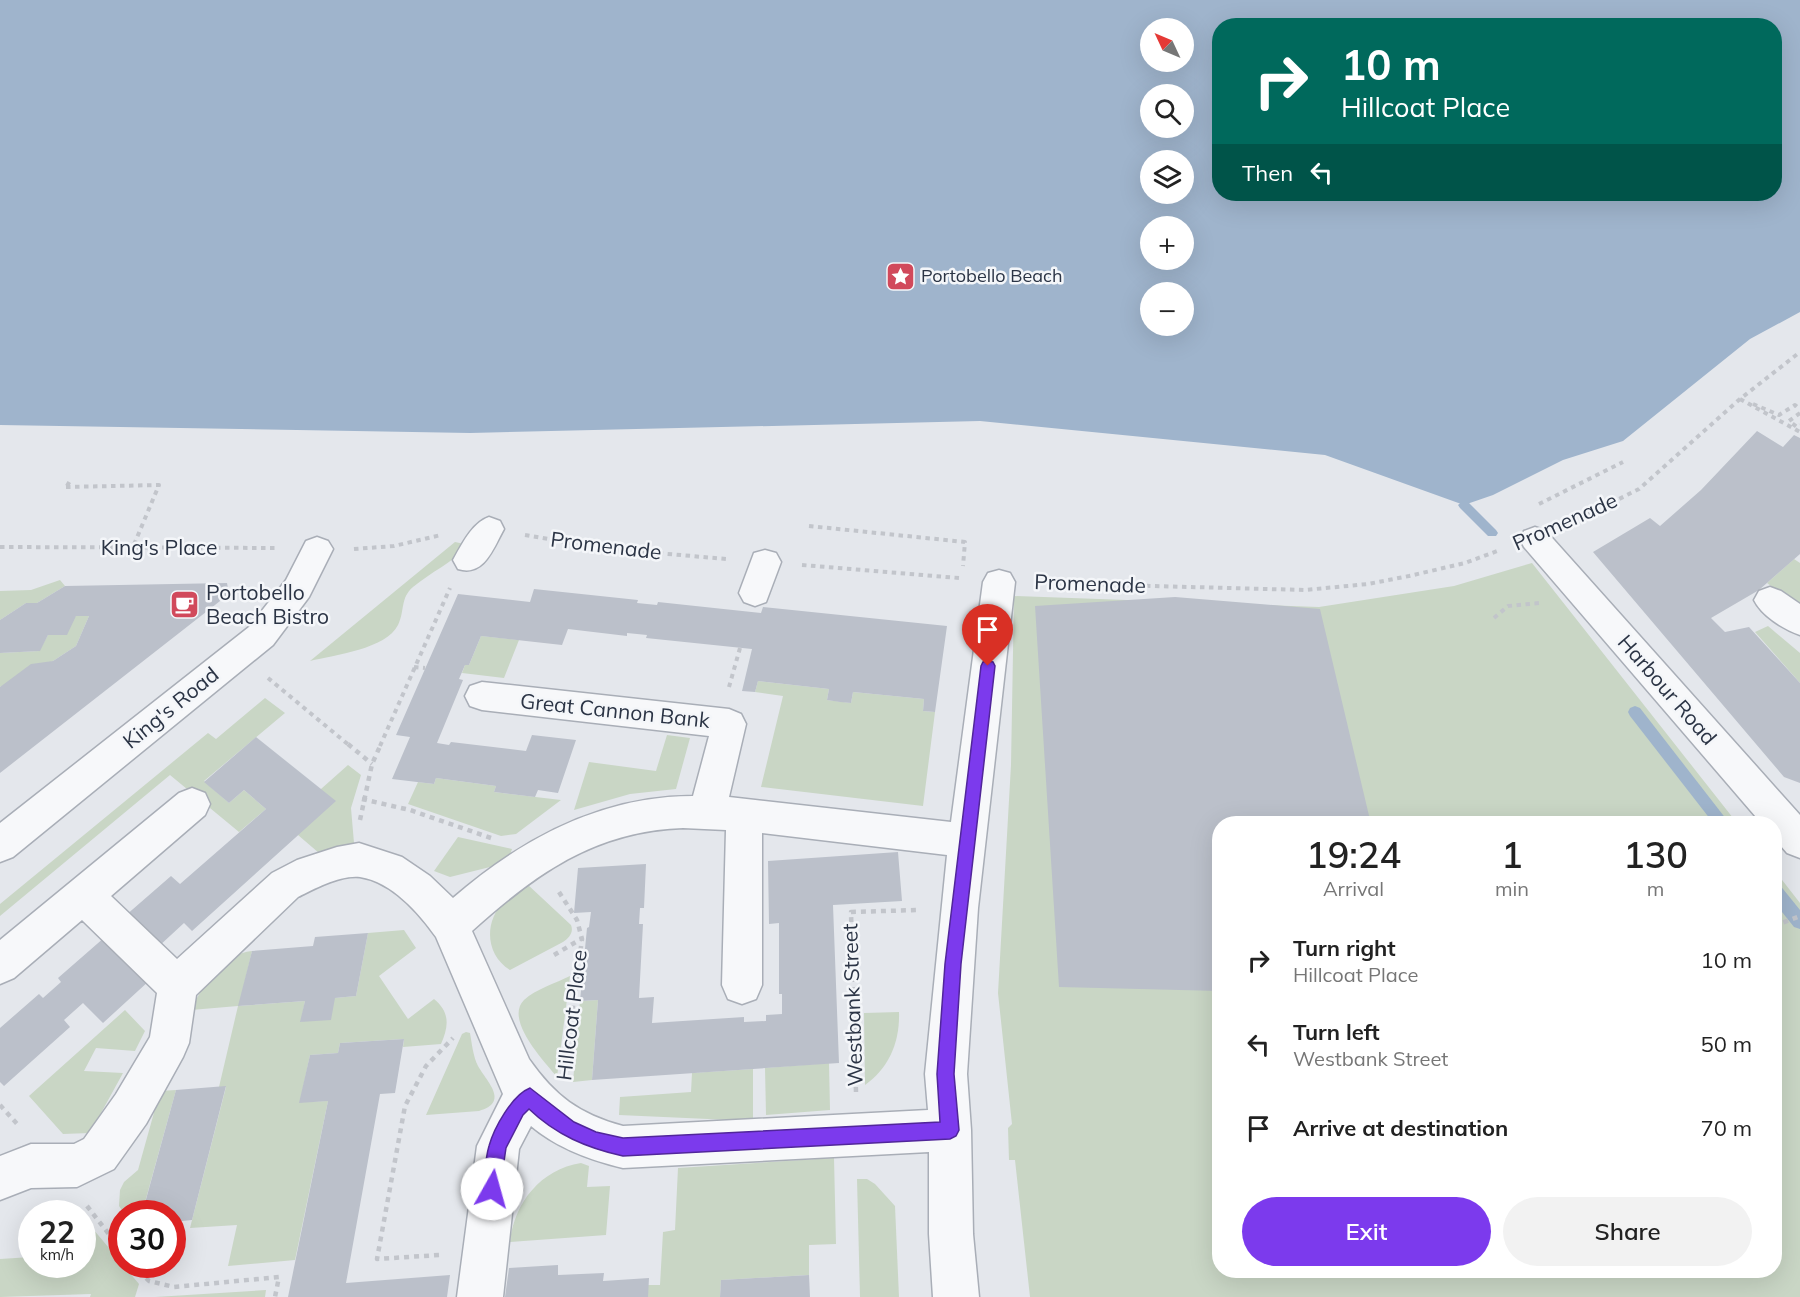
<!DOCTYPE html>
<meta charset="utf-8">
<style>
body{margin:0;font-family:Mulish,sans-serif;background:#f2f2f2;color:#222;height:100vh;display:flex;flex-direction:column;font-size:22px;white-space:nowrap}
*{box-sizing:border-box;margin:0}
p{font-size:20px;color:#767676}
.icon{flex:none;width:33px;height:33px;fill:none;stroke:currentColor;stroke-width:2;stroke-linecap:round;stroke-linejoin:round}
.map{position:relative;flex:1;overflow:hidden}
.side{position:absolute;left:1212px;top:816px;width:570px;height:462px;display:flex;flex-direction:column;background:#fff;border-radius:24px;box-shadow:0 6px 24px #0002}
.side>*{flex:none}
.guide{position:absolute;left:1212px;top:18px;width:570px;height:183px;border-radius:24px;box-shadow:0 6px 24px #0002;background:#00695c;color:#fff;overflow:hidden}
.needle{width:39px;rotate:314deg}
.fabs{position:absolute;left:1140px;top:18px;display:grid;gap:12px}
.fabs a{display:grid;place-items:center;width:54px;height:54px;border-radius:50%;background:#fff;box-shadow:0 6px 24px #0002;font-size:30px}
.speed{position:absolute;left:18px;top:1200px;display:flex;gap:12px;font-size:30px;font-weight:700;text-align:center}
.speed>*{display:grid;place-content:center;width:78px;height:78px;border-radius:50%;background:#fff;box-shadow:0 6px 24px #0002;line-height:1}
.speed small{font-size:15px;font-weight:400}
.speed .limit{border:9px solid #d22;background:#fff;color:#111}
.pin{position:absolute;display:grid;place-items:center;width:51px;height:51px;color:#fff;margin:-62px -26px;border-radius:50% 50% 50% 0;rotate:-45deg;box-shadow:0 0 6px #0007}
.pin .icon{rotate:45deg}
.me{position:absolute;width:66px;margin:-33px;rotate:7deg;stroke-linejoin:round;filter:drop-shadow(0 0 4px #0008)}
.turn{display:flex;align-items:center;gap:21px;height:126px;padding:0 30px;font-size:27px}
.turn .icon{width:78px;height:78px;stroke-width:2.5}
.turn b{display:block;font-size:42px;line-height:51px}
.then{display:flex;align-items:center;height:57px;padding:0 30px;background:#0003;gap:12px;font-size:22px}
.eta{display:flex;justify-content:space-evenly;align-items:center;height:102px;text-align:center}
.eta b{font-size:36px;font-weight:600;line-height:42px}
.cta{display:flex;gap:12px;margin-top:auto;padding:12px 30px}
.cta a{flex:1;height:69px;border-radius:36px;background:#7c3aed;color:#fff;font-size:24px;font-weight:600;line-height:69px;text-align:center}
.cta a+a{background:#f2f2f2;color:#222}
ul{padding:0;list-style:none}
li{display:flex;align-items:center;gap:18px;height:84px;padding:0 30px}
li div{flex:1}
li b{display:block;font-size:22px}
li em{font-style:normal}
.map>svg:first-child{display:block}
.green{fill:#c9d6c5}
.water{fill:#9fb4cc;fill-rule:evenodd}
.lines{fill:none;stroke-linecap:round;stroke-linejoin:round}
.stream{fill:#9fb4cc;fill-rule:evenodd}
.building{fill:#bbc0ca}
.minor-casing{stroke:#a9aeb7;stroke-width:3}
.path-far1{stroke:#c2c5cb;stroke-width:4;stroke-dasharray:4.5 4.5;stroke-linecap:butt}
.path{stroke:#c2c5cb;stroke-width:4.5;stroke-dasharray:5 5;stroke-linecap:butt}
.minor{fill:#f7f8fa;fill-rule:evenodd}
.route{fill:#7c3aed;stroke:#51269a;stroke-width:1.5}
.labels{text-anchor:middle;stroke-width:5;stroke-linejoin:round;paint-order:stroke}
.far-poi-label{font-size:18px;fill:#2b3445;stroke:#f4f6f9;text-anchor:start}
.street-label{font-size:21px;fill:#2b3445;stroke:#f4f6f9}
.poi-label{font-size:21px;fill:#2b3445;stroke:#f4f6f9;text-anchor:start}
</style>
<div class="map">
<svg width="1800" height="1297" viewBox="0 0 1800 1297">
<rect width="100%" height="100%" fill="#e4e7ec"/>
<g class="green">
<path d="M 455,542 L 469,545 C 452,563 431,572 413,587 C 400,598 405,611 398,625 C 386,649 335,655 310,661 Z"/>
<polygon points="1794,559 1800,563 1800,608 1767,583"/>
<polygon points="1532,563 1737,823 1220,824 1220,1270 1774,1270 1775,871 1800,903 1800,1297 1030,1297 1015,1160 1009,1160 1008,1128 1012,1124 998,993 1011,765 1014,596 1319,607 1454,586"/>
<polygon points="60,580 65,586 37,603 26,603 0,620 0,591 31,590"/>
<polygon points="76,616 89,616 76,646 53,661 0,687 0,653 39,651 48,635"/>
<polygon points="1768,626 1800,653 1800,683 1755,632"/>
<polygon points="481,636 519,640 504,678 462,673 465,665 469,665"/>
<polygon points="758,681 829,689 827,700 851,703 853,692 924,699 923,711 935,712 923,806 761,787 783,696 755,692"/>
<polygon points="265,698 285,713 204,781 229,803 244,790 266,809 239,832 170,775 0,916 0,904 208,733 216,739"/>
<polygon points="667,735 690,738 676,789 630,794 574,810 589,762 656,771"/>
<polygon points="348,765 361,775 351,808 354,843 319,853 298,835 321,789"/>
<polygon points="436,778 496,786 494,792 561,800 516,834 501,836 408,804 418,782 434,784"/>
<polygon points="458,837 512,849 510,855 498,865 450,877 434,871"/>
<path d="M 527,884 L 571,925 C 574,932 569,938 563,942 L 510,970 C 485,954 484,922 504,901 C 510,894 520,889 527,884 Z"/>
<path d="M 404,930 L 416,948 L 379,976 L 408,1019 L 434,999 C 450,1012 449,1026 441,1044 L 403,1047 L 404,1039 L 340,1043 L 338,1053 L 310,1055 L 300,1102 L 328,1101 L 295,1260 L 228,1266 L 237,1225 L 190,1228 L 226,1087 L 219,1087 L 238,1006 L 191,1010 C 202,986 224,953 252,951 L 239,1006 L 305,1001 L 301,1022 L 335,998 L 356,996 L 368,933 Z"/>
<path d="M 570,976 L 557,1077 C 545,1062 504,1020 524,1000 C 536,989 556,983 570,976 Z"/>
<polygon points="598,1000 592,1080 573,1082 580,1001"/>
<polygon points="125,1010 145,1031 135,1051 96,1048 84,1071 123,1073 90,1133 63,1134 29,1096"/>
<path d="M 899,1012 C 900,1042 889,1068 865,1085 L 864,1013 Z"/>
<path d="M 466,1032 L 470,1033 C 472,1044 473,1056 478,1066 C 487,1082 510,1102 479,1111 L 426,1115 L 462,1034 Z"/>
<polygon points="829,1063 830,1110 766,1115 765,1068"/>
<polygon points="753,1069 753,1121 619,1115 620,1097 691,1092 692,1073"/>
<polygon points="176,1090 142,1213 124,1213 119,1206 120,1190 124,1182 138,1170 160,1091"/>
<polygon points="834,1158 836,1244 809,1245 809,1275 721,1280 720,1297 648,1297 648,1285 660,1285 663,1232 675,1230 678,1168"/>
<path d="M 581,1163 L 589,1166 L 587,1187 L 610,1186 L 606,1235 L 510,1242 C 514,1203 541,1169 581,1163 Z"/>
<polygon points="857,1179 867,1179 875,1184 895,1206 899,1297 860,1297"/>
<polygon points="83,1217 139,1284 135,1297 90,1297 91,1294 0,1297 0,1259 31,1257 32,1264 82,1264"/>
<polygon points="266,1290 265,1297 155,1297"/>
</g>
<path class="water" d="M 0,0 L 1800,0 L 1800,312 L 1750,339 L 1623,441 L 1563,460 L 1493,495 L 1464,505 L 1325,455 L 980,421 L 470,433 L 0,425 ZM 1220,26 L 1774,26 L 1774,194 L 1220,194 ZM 1150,28 L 1184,28 L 1184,62 L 1150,62 ZM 1184,94 L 1184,128 L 1150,128 L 1150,94 ZM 1184,160 L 1184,194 L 1150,194 L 1150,160 ZM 1150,226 L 1184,226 L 1184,260 L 1150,260 ZM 1150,292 L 1184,292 L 1184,326 L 1150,326 Z"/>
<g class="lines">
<g class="stream">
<polygon points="1464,500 1468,502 1496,530 1498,533 1496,536 1488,536 1460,508 1458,505"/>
<polygon points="1635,706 1640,708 1730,824 1714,824 1630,716 1628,712 1630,708"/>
<polygon points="1774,882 1779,884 1800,910 1800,929 1794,927 1774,902"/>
</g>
</g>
<g class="building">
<polygon points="1757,431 1783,447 1794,435 1800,438 1800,554 1759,590 1711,618 1725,632 1749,627 1800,683 1800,783 1784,777 1593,552 1650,518 1660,526 1701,490"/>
<polygon points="227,583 229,594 0,773 0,687 31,664 53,661 76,646 89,616 76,616 67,635 48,635 40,651 0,653 0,620 26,603 37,603 65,586"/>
<polygon points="534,589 638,600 637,603 657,605 658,602 761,613 763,607 947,626 935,712 923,711 924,699 853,692 851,703 840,702 827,700 829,689 758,681 755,692 742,691 752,649 646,638 647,635 627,633 627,636 568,629 562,645 481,636 469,665 465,665 459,679 463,680 437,743 449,745 451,742 526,751 532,735 576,740 558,793 538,790 535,797 494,792 496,786 436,778 434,784 392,779 410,737 396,735 458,594 530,602"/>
<polygon points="1175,597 1320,609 1371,824 1220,824 1220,991 1059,987 1035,606"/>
<polygon points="256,737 336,801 192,931 184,923 158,947 125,916 171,876 180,884 266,809 244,790 229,803 204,782"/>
<polygon points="898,852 902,901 833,905 839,1063 592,1080 598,1000 580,1001 587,928 589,927 591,912 574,913 578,868 646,864 644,908 640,908 639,924 643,924 639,998 654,997 652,1023 744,1017 744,1022 766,1021 766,1015 782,1014 782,994 779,994 779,923 769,924 768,861"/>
<polygon points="368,933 356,996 335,998 331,1020 300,1022 305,1001 238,1006 252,951 313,946 315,937"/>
<polygon points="105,937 150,980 103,1023 83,1003 64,1020 70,1027 4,1086 0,1082 0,1028 39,994 43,998 61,982 58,978"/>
<polygon points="404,1039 395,1093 380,1094 346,1283 450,1275 447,1297 288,1297 328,1101 299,1103 310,1055 338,1053 340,1043"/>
<polygon points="226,1086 192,1220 172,1222 172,1214 142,1214 176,1090"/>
<polygon points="558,1265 558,1275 604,1273 603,1281 649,1278 648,1297 505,1297 509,1268"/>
<polygon points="809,1275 810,1297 720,1297 721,1280"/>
</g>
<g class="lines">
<defs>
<g id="minor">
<path d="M 489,517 L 500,521 L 504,529 C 493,549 484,577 458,569 L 453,560 C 462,544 472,523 489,517 Z"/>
<polygon points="1535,527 1546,531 1800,815 1800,858 1787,853 1774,838 1774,824 1762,824 1524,547 1520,539 1524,531"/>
<polygon points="317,537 328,541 333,549 309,597 273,645 13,857 0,862 0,823 249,627 286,580 306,541"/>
<polygon points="765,550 776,553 781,562 766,602 755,606 744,602 739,593 754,553"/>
<path d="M 999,570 L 1010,573 L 1015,582 L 978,908 L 967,1074 L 971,1130 L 973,1234 L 979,1297 L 933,1297 L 929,1234 L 929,1152 L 623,1168 C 590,1160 557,1148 531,1126 L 519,1149 L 503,1297 L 457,1297 L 477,1146 L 503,1094 L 436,937 C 419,913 392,882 360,877 C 340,875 316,888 298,897 L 196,995 L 189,1043 L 183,1057 L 146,1124 L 114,1169 L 77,1187 L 31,1188 L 0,1200 L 0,1156 L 31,1144 L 74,1144 L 84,1139 L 116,1094 L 150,1037 L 157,993 L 82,920 L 14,978 L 0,984 L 0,940 L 179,793 L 192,788 L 205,793 L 210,804 L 205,815 L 111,896 L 177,959 L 272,873 L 297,860 L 337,847 L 359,843 L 402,857 L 430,876 L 453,898 C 521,839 601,796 693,796 L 709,736 L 482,710 L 470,706 L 465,696 L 470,686 L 482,682 L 729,709 L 741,714 L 746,724 L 729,797 L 951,822 L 983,582 L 988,573 ZM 683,828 L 726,830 L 722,985 L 728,999 L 742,1004 L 756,999 L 762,985 L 762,833 L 947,855 L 925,1074 L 928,1110 L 623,1126 C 579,1114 555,1096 529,1059 L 472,931 C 535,874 595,831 683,828 Z"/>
<path d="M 1770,587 L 1781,591 L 1800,604 L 1800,635 C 1783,629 1762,616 1754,600 L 1759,591 Z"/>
</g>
</defs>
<use href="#minor" class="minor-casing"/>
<g class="path-far1">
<polyline points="1740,399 1800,432"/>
<polyline points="1753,404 1779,415 1795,405 1800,409"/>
<polyline points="1800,413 1789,421 1797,427 1800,425"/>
<polyline points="67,486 71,479"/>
<polyline points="66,487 159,485 133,547"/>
<polyline points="1539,504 1623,462"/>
<polyline points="1571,523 1639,489 1740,399 1800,352"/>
<polyline points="809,526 965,542 963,566"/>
<polyline points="525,535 600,548 726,559"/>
<polyline points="0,547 278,548"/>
<polyline points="354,549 394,546 441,535"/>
<polyline points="802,565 959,578"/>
<polyline points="1038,583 1305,590 1368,584 1409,576 1465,563 1500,550"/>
<polyline points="1494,618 1508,606 1540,603"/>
<polyline points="414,667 425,668"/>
<polyline points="268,678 350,746"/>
<polyline points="729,687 740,648"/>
<polyline points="380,746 450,588"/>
</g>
<g class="path">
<polyline points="348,744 372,764"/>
<polyline points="362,799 410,810 491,838"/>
<polyline points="360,820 372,764 381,744"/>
<polyline points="559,892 577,920 582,939 565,1066"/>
<polyline points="1774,926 1800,916"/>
<polyline points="554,955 581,939"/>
<polyline points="856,1092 851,912 918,910"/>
<polyline points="0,1105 18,1125"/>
<polyline points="87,1206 122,1251"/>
<polyline points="439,1255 377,1259 405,1106 426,1066 453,1038"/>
<polyline points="132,1264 149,1281 174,1287 279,1277 275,1297"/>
</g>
<use href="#minor" class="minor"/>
</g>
<path class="route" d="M 988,661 L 993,662 L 995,666 L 961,964 L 954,1074 L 959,1130 L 956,1136 L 950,1139 L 623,1156 C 587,1148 556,1135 529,1109 L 523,1115 L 506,1148 L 499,1195 L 492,1198 L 486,1195 L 483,1189 C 485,1175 485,1159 489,1146 C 494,1128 512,1095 530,1088 L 574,1122 L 596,1132 L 623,1138 L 940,1122 L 937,1074 L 945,964 L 981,666 L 983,662 Z"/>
<defs>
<symbol id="sight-square" viewBox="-11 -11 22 22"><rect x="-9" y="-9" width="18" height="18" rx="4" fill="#d1495b" stroke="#f4f6f9"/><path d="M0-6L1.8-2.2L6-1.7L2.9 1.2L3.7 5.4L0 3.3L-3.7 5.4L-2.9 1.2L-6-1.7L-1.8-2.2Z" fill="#fff"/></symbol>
<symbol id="cafe-square" viewBox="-11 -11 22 22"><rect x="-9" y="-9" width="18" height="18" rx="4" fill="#d1495b" stroke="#f4f6f9"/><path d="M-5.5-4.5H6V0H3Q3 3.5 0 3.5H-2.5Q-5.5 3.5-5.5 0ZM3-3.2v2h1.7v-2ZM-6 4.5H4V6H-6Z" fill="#fff"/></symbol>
</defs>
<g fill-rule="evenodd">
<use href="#sight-square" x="884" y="260" width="33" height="33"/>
<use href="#cafe-square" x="168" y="588" width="33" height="33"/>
</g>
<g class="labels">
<g class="far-poi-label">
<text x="921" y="282">Portobello Beach</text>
</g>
<g class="street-label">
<text transform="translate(1565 522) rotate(-24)" y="7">Promenade</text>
<text transform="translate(606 546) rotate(7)" y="7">Promenade</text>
<text x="159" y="555">King's Place</text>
<text transform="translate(1090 584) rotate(2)" y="7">Promenade</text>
<text transform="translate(1667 690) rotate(49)" y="7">Harbour Road</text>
<text transform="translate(171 708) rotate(-39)" y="7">King's Road</text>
<text transform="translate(615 711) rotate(6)" y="7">Great Cannon Bank</text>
<text transform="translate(853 1005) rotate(-92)" y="7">Westbank Street</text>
<text transform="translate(572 1015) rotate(-83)" y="7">Hillcoat Place</text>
</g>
<g class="poi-label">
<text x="206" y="600">Portobello<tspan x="206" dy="24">Beach Bistro</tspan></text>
</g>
</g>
</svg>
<div class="fabs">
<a><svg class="needle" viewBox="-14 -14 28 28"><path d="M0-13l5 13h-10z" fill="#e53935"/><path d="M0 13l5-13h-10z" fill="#767676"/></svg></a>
<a><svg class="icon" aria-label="search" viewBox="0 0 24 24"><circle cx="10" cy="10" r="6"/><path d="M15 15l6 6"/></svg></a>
<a><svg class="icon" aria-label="layers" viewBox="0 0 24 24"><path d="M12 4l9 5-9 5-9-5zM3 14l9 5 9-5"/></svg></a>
<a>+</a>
<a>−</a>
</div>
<div class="speed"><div>22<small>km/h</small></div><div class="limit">30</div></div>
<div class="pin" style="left:988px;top:666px;background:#d93025"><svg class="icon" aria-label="arrive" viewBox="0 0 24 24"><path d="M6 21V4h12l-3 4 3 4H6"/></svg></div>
<svg class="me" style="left:492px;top:1189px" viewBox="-20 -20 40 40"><circle r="19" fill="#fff"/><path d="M0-13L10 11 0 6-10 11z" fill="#7c3aed"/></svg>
<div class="guide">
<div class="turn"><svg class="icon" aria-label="right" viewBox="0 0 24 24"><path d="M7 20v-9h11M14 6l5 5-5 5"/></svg><div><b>10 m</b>Hillcoat Place</div></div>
<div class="then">Then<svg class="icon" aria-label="left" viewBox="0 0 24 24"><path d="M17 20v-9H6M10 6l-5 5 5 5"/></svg></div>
</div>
<section class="side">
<div class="eta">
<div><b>19:24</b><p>Arrival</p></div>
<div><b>1</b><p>min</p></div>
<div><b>130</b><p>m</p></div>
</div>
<ul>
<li><svg class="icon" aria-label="right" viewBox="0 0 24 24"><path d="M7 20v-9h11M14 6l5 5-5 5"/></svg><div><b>Turn right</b><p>Hillcoat Place</p></div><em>10 m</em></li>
<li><svg class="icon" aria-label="left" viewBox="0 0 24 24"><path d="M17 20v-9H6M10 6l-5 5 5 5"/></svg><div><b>Turn left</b><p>Westbank Street</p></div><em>50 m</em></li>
<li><svg class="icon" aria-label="arrive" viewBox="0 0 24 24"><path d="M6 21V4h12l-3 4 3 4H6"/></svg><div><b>Arrive at destination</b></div><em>70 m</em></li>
</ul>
<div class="cta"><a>Exit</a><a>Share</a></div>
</section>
</div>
